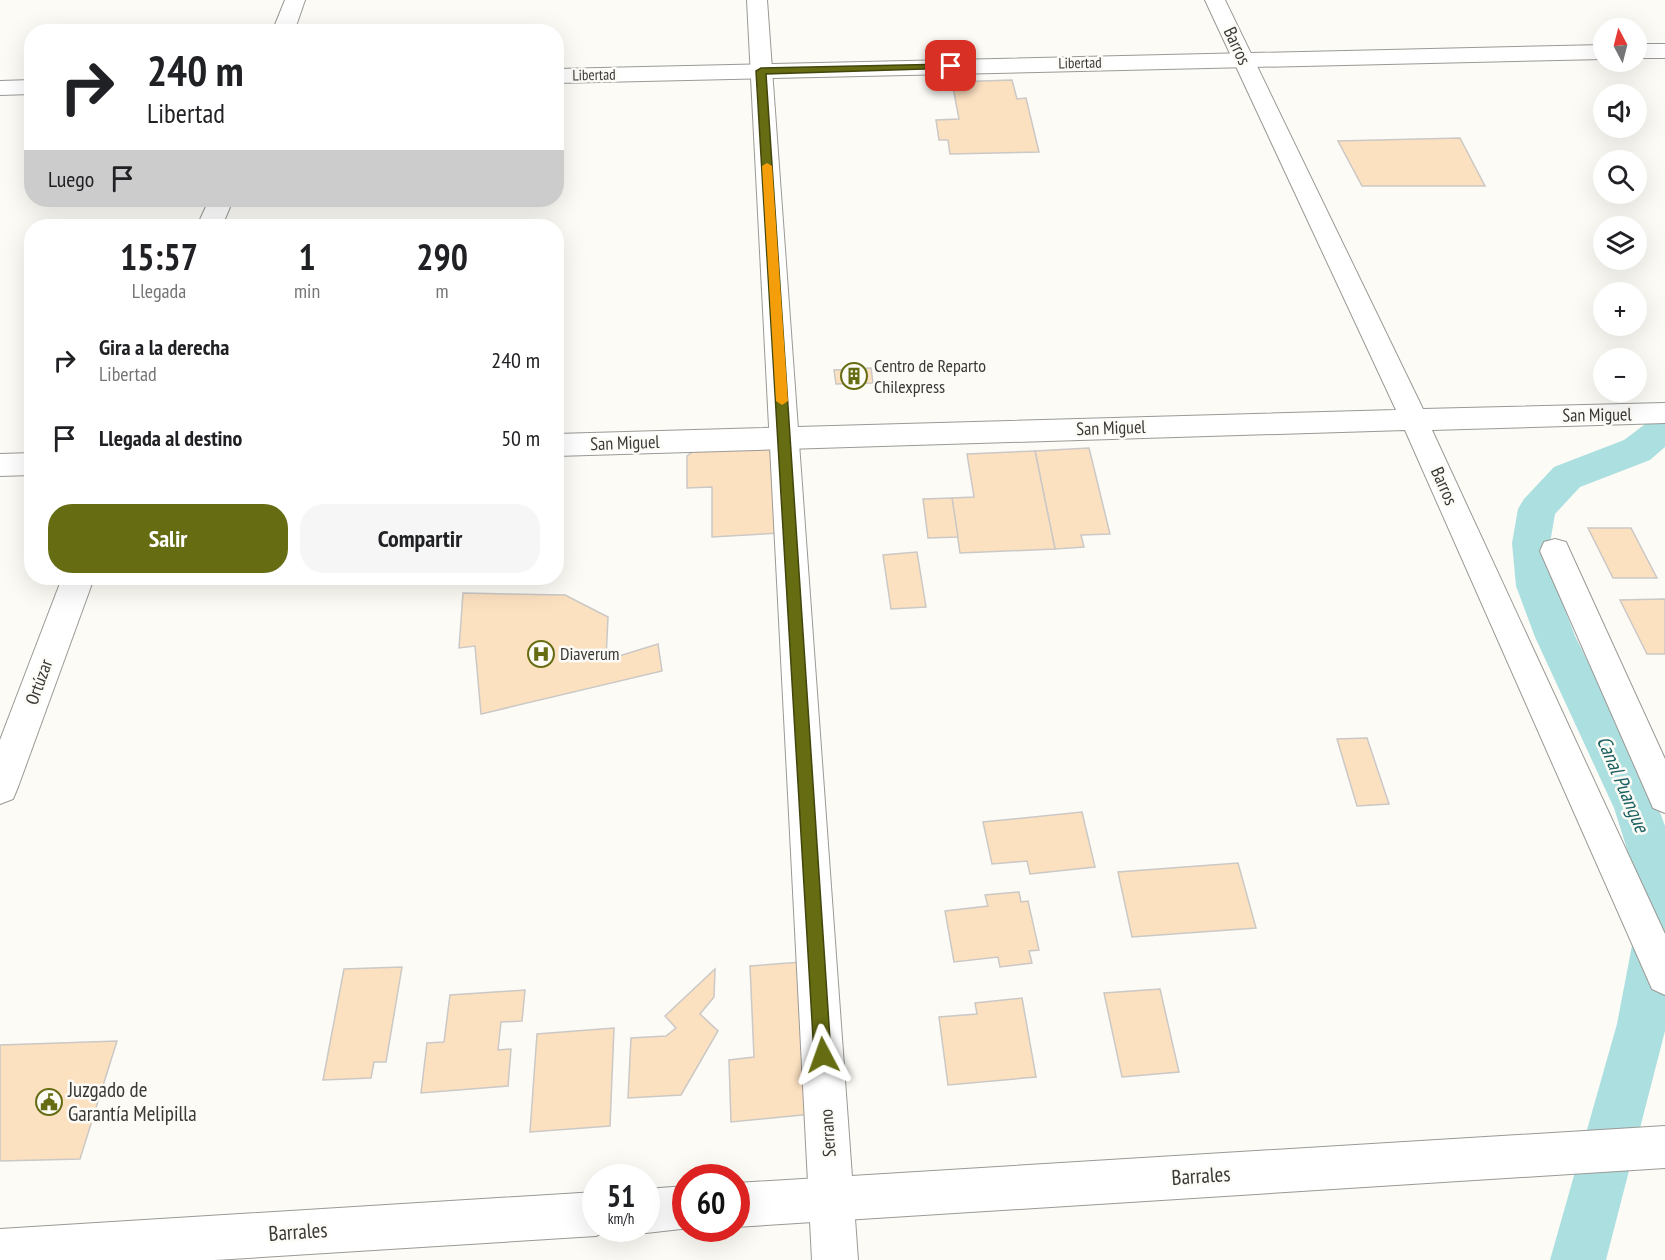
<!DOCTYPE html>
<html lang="es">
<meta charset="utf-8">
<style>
body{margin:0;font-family:"PT Sans Narrow",sans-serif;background:#f6f6f6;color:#202124;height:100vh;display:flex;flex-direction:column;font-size:22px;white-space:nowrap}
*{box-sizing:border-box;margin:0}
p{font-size:20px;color:#757577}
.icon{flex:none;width:33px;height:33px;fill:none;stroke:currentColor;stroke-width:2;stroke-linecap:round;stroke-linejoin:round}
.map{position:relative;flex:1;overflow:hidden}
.side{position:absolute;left:24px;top:219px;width:540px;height:366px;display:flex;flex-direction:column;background:#fff;border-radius:24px;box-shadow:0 6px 24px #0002}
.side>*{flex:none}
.banner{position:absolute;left:24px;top:24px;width:540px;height:183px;border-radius:24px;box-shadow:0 6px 24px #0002;background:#fff;color:#202124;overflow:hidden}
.needle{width:39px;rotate:353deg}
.fabs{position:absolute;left:1593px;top:18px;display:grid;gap:12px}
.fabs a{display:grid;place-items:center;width:54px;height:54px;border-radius:50%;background:#fff;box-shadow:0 6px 24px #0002;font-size:30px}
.speed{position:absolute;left:582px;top:1164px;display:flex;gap:12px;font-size:30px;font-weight:700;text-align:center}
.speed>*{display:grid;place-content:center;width:78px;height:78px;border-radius:50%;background:#fff;box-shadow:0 6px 24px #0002;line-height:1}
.speed small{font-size:15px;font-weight:400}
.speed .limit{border:9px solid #d22;background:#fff;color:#111}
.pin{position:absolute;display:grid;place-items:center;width:51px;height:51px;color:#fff;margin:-26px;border-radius:12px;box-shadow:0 3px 9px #0006}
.me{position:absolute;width:66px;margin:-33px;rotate:356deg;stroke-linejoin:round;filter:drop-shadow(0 0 4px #0008)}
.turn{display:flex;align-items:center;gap:21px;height:126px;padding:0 24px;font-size:27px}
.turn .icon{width:78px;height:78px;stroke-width:2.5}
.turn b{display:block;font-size:42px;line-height:51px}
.then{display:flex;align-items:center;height:57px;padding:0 24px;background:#0003;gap:12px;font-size:22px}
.eta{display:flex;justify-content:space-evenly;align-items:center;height:102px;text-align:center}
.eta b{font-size:36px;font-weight:700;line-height:42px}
.cta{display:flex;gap:12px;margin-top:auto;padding:12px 24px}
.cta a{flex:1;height:69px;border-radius:24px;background:#656c12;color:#fff;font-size:24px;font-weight:700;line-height:69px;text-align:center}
.cta a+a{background:#f6f6f6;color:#202124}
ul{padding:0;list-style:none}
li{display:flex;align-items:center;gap:18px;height:78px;padding:0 24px}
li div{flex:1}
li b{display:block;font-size:22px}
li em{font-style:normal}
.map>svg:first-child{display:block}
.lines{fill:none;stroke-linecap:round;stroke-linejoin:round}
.canal{fill:#acdfe0;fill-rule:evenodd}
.building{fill:#fce1c1;stroke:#cbc8c5;stroke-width:1.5}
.minor-casing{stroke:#9a9995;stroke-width:2}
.tertiary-casing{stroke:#9a9995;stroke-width:2}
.secondary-casing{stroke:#9a9995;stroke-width:2}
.primary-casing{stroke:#9a9995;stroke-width:2}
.minor{fill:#fff;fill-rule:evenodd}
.tertiary{fill:#fff;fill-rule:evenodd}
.secondary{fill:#fff;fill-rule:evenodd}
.primary{fill:#fff;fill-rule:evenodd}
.route{fill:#656c12;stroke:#42460c;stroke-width:1.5}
.slow{fill:#f59e0b}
.labels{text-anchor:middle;stroke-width:5;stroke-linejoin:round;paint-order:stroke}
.far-street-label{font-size:15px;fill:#393937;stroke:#fcfbf6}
.street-label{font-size:18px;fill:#393937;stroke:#fcfbf6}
.poi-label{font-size:18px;fill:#393937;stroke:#fcfbf6;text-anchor:start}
.water-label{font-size:20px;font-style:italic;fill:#1c6062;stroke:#fcfbf6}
.near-poi-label{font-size:21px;fill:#393937;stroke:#fcfbf6;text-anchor:start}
.near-street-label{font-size:21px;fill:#393937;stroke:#fcfbf6}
</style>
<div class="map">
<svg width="1665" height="1260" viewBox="0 0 1665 1260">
<rect width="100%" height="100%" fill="#fcfbf6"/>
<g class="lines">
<polygon class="canal" points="1665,406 1665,447 1650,460 1580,487 1555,514 1550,543 1556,586 1575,636 1652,791 1665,826 1665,1031 1606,1260 1550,1260 1617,1024 1638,914 1633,868 1614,808 1535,637 1516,586 1512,543 1518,509 1524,499 1554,467 1624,440 1644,425 1652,410"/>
</g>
<g class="building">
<polygon points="1012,80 1017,99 1026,98 1039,152 950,154 948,140 939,140 936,120 959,119 952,82"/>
<polygon points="1460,138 1485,186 1362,186 1338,141"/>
<polygon points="871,368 873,383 836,384 834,370"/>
<polygon points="698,448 776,449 780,533 712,537 712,487 687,488 687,456"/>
<polygon points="1089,448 1110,534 1081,535 1084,547 1055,549 1035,451"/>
<polygon points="1035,451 1055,549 960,553 952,498 974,497 967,454"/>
<polygon points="952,498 958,537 928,538 923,499"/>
<polygon points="1588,528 1631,528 1657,578 1613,578"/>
<polygon points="917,552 926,607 891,609 883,555"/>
<polygon points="463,593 565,595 608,617 606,660 658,644 662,671 481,714 475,646 459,648"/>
<polygon points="1665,599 1665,654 1647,654 1620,600"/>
<polygon points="1367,738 1389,804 1357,806 1337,739"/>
<polygon points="1082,812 1095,867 1030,874 1027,861 992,864 983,822"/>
<polygon points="1238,863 1256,928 1132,937 1118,872"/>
<polygon points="1019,892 1021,902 1028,901 1039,950 1029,951 1032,963 1000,967 998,957 954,962 945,911 988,906 985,895"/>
<polygon points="801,962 812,1114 731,1122 729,1060 754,1057 750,966"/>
<polygon points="402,967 386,1062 374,1062 371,1078 323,1080 344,969"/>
<polygon points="715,969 714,997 700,1014 718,1031 681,1095 628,1098 631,1038 666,1036 676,1028 665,1016"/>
<polygon points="1160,989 1179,1072 1122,1077 1104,993"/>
<polygon points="525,990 522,1021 501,1022 498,1050 511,1049 508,1086 421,1093 427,1043 444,1042 450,995"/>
<polygon points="1022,998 1036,1077 948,1085 939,1017 977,1014 975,1003"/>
<polygon points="614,1028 610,1126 530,1132 537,1034"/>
<polygon points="117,1041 80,1159 0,1161 0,1045"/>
</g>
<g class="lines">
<defs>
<g id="minor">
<polygon points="1205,0 1225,0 1423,409 1665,403 1665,423 1432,430 1665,934 1665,995 1652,989 1405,430 556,456 556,434 1396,410"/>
<polygon points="32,453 32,475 0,476 0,454"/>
<polygon points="1555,539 1566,542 1570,551 1665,759 1665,813 1653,808 1540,551 1544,542"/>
</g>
<g id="tertiary">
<polygon points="1665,1126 1665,1168 736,1227 736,1183"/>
<polygon points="686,1186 686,1228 690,1228 646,1233 635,1228 646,1228 646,1189"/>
<polygon points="596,1192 596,1228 612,1228 596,1236 215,1260 0,1260 0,1229"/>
</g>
<g id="secondary">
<rect x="1636" y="44" width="29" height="14"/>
<polygon points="1604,45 1604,59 556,83 556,69"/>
<polygon points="32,80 32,94 0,95 0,81"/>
</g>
<g id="primary">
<polygon points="285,0 305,0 294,32 272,32"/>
<polygon points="747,0 767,0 858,1260 812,1260"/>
<polygon points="209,200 233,200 222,226 197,226"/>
<polygon points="62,578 94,578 18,787 13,799 0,804 0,740"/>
</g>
</defs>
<use href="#minor" class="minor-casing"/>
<use href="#tertiary" class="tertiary-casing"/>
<use href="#secondary" class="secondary-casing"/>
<use href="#primary" class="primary-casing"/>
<use href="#minor" class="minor"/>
<use href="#tertiary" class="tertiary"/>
<use href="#secondary" class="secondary"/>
<use href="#primary" class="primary"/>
</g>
<polygon class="route" points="951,64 955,65 955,68 766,74 831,1055 829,1061 823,1064 817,1061 814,1055 756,71 761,68"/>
<polygon class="slow" points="767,163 772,166 788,401 782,405 776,401 762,166"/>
<defs>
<symbol id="building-ring" viewBox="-11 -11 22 22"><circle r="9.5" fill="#fcfbf6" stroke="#656c12" stroke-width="1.5"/><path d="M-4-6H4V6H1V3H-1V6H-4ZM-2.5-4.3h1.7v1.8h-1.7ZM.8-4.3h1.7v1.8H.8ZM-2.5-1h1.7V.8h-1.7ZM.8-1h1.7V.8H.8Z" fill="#656c12"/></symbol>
<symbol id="hospital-ring" viewBox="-11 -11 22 22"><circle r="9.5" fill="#fcfbf6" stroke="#656c12" stroke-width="1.5"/><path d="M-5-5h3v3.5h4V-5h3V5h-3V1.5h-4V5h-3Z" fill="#656c12"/></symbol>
<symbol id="civic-ring" viewBox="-11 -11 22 22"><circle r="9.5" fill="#fcfbf6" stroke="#656c12" stroke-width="1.5"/><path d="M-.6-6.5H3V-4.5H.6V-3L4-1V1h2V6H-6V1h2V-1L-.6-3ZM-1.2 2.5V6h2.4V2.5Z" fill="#656c12"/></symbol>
</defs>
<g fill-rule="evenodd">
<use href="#building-ring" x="839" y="361" width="30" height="30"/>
<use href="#hospital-ring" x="526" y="639" width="30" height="30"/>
<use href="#civic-ring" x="34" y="1087" width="30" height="30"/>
</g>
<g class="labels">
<g class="far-street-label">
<text transform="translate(1080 63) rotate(-1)" y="5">Libertad</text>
<text transform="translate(594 75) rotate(-1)" y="5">Libertad</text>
</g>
<g class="street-label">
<text transform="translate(1237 46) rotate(65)" y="6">Barros</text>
<text transform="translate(1597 415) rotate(-1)" y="6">San Miguel</text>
<text transform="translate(1111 428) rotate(-2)" y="6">San Miguel</text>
<text transform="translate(625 443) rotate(-2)" y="6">San Miguel</text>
<text transform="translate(1444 486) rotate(66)" y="6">Barros</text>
<text transform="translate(39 682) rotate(-70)" y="6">Ortúzar</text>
<text transform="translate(828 1133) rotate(-94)" y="6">Serrano</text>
</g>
<g class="poi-label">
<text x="874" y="372">Centro de Reparto<tspan x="874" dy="21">Chilexpress</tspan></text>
<text x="560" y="660">Diaverum</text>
</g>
<g class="water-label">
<text transform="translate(1623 784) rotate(67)" y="7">Canal Puangue</text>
</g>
<g class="near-poi-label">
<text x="68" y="1097">Juzgado de<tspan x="68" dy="24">Garantía Melipilla</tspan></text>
</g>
<g class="near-street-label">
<text transform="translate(1201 1176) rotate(-4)" y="7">Barrales</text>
<text transform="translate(298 1232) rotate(-4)" y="7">Barrales</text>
</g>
</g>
</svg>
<div class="fabs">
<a><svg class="needle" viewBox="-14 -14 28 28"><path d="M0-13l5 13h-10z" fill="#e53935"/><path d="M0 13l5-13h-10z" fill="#757577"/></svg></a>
<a><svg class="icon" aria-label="sound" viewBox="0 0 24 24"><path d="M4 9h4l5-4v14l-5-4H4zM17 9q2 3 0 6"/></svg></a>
<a><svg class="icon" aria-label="search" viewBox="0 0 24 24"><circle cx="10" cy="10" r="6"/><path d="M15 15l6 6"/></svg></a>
<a><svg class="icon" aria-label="layers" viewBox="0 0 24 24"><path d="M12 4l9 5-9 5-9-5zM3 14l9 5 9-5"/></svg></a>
<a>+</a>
<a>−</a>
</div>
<div class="speed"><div>51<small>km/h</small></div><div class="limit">60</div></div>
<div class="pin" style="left:951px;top:66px;background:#d93025"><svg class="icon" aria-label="arrive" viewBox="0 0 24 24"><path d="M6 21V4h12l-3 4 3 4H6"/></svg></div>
<svg class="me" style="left:823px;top:1055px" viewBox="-20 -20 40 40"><path d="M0-17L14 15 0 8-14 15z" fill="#656c12" stroke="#fff" stroke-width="4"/></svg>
<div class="banner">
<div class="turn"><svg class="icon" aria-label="right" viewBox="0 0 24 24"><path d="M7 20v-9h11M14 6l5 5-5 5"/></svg><div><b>240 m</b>Libertad</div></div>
<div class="then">Luego<svg class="icon" aria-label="arrive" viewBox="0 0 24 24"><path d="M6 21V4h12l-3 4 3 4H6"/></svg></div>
</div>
<section class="side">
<div class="eta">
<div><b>15:57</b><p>Llegada</p></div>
<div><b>1</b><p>min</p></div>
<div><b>290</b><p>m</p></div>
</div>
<ul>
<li><svg class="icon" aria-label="right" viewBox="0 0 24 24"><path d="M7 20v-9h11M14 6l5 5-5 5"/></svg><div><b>Gira a la derecha</b><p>Libertad</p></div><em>240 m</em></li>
<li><svg class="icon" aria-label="arrive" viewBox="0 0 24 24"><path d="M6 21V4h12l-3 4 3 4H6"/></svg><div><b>Llegada al destino</b></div><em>50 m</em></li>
</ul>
<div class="cta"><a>Salir</a><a>Compartir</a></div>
</section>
</div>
